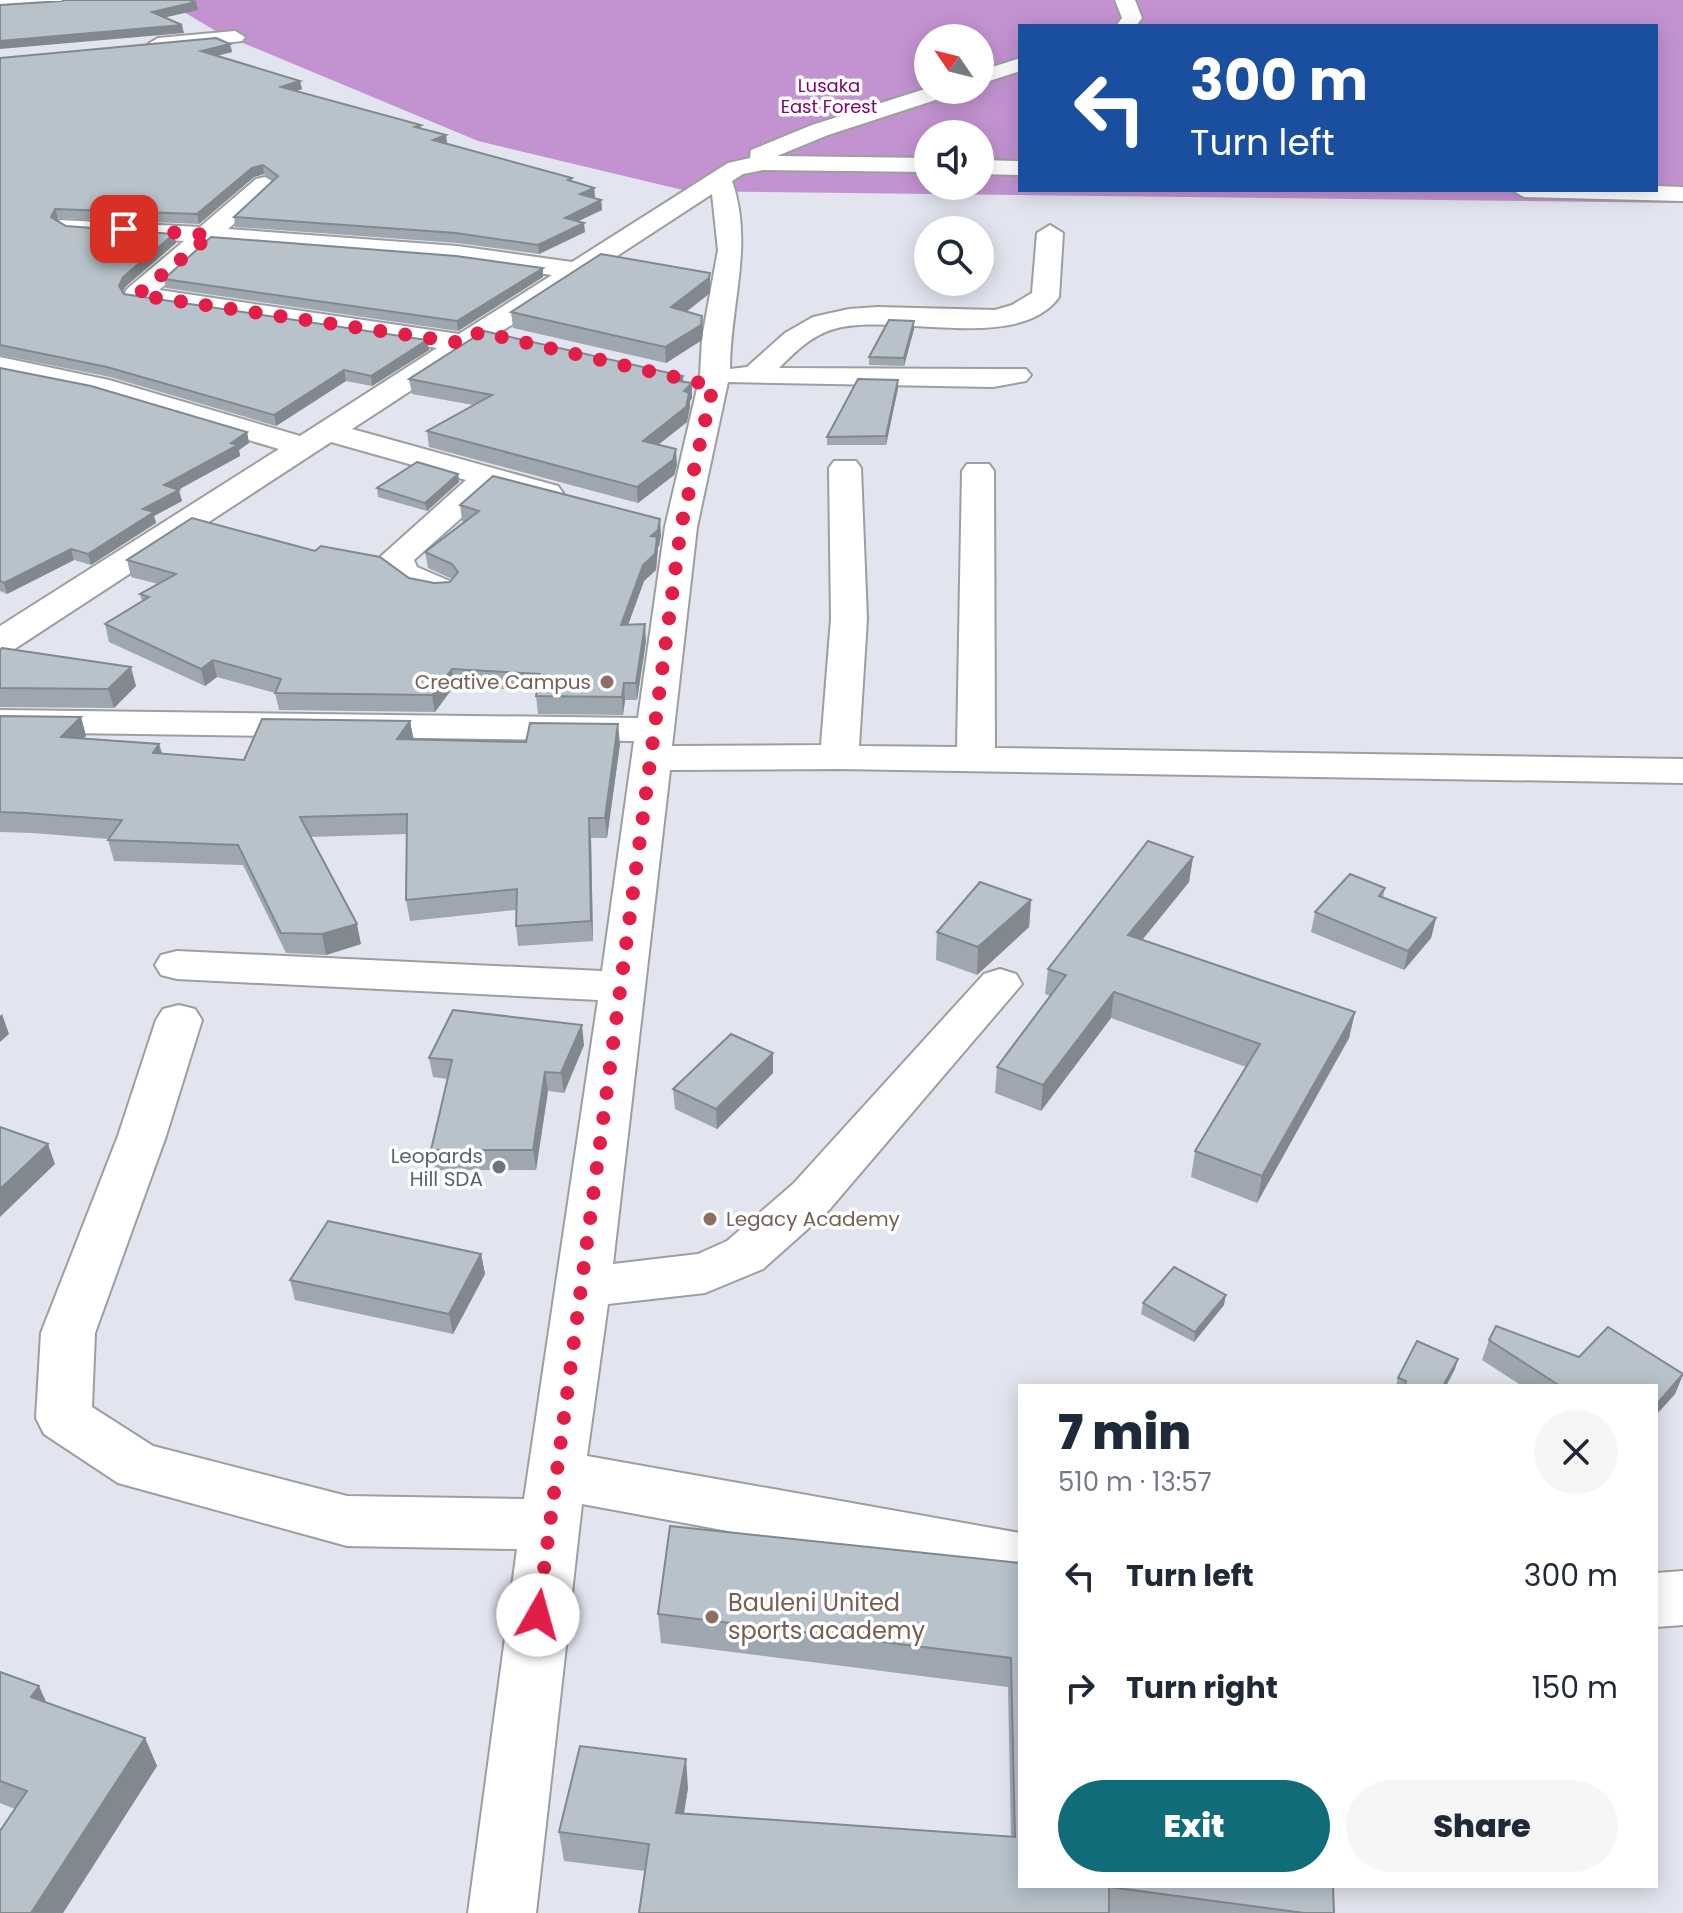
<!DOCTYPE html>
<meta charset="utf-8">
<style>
body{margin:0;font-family:Poppins,sans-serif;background:#f6f6f7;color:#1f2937;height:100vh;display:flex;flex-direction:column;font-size:30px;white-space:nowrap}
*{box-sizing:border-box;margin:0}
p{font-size:26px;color:#747a83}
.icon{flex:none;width:44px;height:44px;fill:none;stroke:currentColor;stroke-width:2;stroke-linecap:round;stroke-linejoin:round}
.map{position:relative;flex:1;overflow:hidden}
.side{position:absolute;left:1018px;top:1384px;width:640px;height:504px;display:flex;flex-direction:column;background:#fff;border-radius:0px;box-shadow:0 4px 20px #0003}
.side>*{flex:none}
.guide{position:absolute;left:1018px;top:24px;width:640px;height:168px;border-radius:0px;box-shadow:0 4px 20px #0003;background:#1a4fa0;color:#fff;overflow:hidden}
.needle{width:52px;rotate:305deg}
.buttons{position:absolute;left:914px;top:24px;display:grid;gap:16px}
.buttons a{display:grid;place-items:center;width:80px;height:80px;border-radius:50%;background:#fff;box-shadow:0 4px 20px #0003;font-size:40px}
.pin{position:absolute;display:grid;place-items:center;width:68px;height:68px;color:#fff;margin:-34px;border-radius:16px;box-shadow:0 4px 12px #0006}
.me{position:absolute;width:88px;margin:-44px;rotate:7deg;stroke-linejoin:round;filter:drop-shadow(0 0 6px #0008)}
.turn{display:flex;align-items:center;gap:28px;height:168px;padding:0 40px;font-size:36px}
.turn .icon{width:104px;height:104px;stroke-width:2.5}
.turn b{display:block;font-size:56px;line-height:68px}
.round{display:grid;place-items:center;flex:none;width:84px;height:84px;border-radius:42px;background:#f6f6f7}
.headline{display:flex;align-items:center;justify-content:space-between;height:136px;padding:0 40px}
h1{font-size:48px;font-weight:800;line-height:60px}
.action{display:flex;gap:16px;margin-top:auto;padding:16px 40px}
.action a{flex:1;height:92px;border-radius:48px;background:#116c79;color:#fff;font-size:32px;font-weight:800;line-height:92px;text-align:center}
.action a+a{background:#f6f6f7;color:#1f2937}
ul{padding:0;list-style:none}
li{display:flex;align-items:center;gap:24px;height:112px;padding:0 40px}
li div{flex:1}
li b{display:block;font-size:30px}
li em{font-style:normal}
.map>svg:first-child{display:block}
.forest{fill:#c393d1;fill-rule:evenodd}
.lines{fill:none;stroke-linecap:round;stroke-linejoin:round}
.minor-casing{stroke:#9e9e9e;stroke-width:4}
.minor{fill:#fff;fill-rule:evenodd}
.wall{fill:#9ea7af}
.shaded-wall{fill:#81888e}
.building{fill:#b8c2cb;stroke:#81888e;stroke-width:2}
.route{stroke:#e11d48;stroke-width:14;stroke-dasharray:0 25.2}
.education-dot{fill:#8d6e63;stroke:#fff;stroke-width:3}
.worship-dot{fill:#6b7280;stroke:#fff;stroke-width:3}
.labels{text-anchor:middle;stroke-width:7;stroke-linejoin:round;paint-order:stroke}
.far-park-label{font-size:18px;fill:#820470;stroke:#fff}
.education-label{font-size:20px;fill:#785e54;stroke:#fff;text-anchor:end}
.worship-label{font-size:20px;fill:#5b616d;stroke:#fff;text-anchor:end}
.near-education-label{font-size:24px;fill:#785e54;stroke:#fff;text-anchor:start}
</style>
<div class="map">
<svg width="1683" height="1913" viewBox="0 0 1683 1913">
<rect width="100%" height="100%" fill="#e2e5ef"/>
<path class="forest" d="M 164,0 L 1683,0 L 1683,203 L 687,191 L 478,141 L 219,33 ZM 1020,26 L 1656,26 L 1656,190 L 1020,190 ZM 928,38 L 980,38 L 980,90 L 928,90 ZM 928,134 L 980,134 L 980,186 L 928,186 Z"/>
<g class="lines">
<defs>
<g id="minor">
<polygon points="0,0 74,0 64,6 0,11"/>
<polygon points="1115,0 1135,0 1142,18 1136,26 1116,26 1122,18"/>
<polygon points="235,31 245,37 242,41 158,50 148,44 158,38"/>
<polygon points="1020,58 1020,71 980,84 980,71"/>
<path d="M 928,88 L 954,90 L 951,95 L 828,135 L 777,156 L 928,158 L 928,172 L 763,170 L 743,174 L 732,181 C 754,244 730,305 730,369 L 747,367 L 785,333 L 813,317 L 849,309 L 878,307 L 995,310 L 1012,305 L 1032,293 L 1037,233 L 1050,225 L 1063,233 L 1059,297 C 1019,354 892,312 834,329 C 812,335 795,352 779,368 L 993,369 L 1026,369 L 1031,375 L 1026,381 L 993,387 L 728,382 L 697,527 L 672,746 L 821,745 L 831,619 L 829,468 L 834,461 L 856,461 L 861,468 L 867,619 L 859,746 L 957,747 L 962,471 L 967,464 L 989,464 L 994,471 L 995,748 L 1683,759 L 1683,783 L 839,769 L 670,770 L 613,1264 L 698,1254 L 727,1241 L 793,1184 L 984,974 L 1000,969 L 1016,974 L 1022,984 L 829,1210 L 763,1269 L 705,1293 L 608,1304 L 587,1456 L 1020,1533 L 1020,1585 L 582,1504 L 536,1913 L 468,1913 L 517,1549 L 347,1546 L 118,1483 L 44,1434 L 36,1418 L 41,1333 L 118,1136 L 156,1020 L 163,1009 L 179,1005 L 195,1009 L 202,1020 L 166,1136 L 95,1333 L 92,1407 L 153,1446 L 347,1496 L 524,1499 L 598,1000 L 177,979 L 161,975 L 155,965 L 161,955 L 177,951 L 602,971 L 634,741 L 0,732 L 0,710 L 638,718 L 665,527 L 700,376 L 702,338 L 718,250 L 712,194 L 352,429 L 558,486 L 563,493 L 558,500 L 547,503 L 495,488 L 414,560 L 417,567 L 452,582 L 457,589 L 452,596 L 440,599 L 428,596 L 391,580 L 379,558 L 466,480 L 331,442 L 13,650 L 0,653 L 0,626 L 279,449 L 94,394 L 0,375 L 0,357 L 109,380 L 300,436 L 437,348 L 127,301 L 124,295 L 127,289 L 184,241 L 69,233 L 60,230 L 56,225 L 60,220 L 200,227 L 256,179 L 265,177 L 277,184 L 274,189 L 228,229 L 457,246 L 572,262 L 728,163 L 750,158 L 751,150 L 812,125 ZM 212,243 L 457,262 L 552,275 L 459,334 L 159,290 Z"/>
<polygon points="980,160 1020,161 1020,175 980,174"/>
<polygon points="1656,186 1683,187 1683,201 1524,197 1512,190 1656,190"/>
<polygon points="1683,1571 1683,1625 1656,1627 1656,1573"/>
</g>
</defs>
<use href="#minor" class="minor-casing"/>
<use href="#minor" class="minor"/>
</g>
<g class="wall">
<polygon points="230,44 232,52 217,56 300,81 302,89 297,91 421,125 421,129 446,135 447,144 594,188 595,197 593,198 601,200 602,210 578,221 585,232 539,254 457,243 235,227 234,217 273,181 264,174 254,177 199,224 58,218 57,221 66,226 176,243 125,287 123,292 124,294 427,340 429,350 372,386 346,381 276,426 110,377 0,355 0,58"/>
<polygon points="710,273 710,293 686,312 703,331 702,340 666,363 513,328 511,312"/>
<polygon points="543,277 458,331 166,288 164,279"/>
<polygon points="914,329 904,366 869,365 869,357"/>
<polygon points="0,368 247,432 249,443 239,450 240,456 178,489 182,501 154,516 156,523 91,565 74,560 7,594 0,591"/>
<polygon points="409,379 684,382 692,398 690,401 690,407 687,422 658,445 677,465 674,475 638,503 429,447 427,431 473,405 412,394"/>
<polygon points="898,380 898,388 886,445 827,445 827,437"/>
<polygon points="458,474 459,482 427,511 378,497 377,488"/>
<polygon points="460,505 661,535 659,546 658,547 656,570 644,581 628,624 646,641 637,700 625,700 623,715 538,714 536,696 537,691 454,686 435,712 279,710 275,693 217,677 205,686 109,642 105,624 142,601 140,594 158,584 131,577 127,560 409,578 434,583 450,582 452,579 428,568 425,552 464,522 462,521"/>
<polygon points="0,650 136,686 114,708 0,707"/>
<polygon points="0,716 81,717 86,736 84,738 159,744 162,754 244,760 410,721 413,740 620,744 607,838 591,838 593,941 518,946 516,926 516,910 410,921 406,900 407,834 310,837 361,944 326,955 286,953 243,865 114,861 108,840 109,839 32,833 0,832"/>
<polygon points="1193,857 1189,882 1142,940 1355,1012 1349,1038 1257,1203 1191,1177 1195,1151 1246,1067 1111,1018 1041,1111 995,1093 997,1067 1050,996 1045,994 1048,969"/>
<polygon points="1385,888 1383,897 1436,918 1431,938 1404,970 1311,932 1315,912"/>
<polygon points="1031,900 1029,927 977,975 936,960 937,932"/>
<polygon points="584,1045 564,1093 548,1091 536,1170 435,1170 431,1150 447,1079 433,1077 429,1058"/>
<polygon points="773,1073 717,1129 675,1109 673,1089"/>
<polygon points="481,1254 485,1274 453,1334 295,1300 290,1280"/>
<polygon points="1143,1303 1224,1305 1194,1342 1141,1314"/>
<polygon points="1496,1326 1579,1357 1608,1327 1683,1373 1683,1375 1675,1394 1656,1415 1656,1386 1522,1386 1482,1360 1489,1340"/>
<polygon points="1455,1369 1446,1386 1396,1386 1398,1378"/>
<polygon points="1020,1563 1333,1886 1334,1913 639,1913 645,1871 564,1861 559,1832 688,1788 684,1814 1011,1836 1008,1687 661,1643 658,1614"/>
<polygon points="0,1672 47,1703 145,1738 157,1766 63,1913 0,1913 15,1809 0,1803"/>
</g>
<g class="shaded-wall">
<polygon points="196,2 198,10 154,20 152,12"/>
<polygon points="182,25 184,33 0,49 0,41"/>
<polygon points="230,44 232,52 203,59 201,51"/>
<polygon points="300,81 302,89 283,95 281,87"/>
<polygon points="446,135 447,144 433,140"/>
<polygon points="263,165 264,174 254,177 199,224 197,214 252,168"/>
<polygon points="594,188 595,197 581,203 580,194"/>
<polygon points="601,200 602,210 566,227 565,218"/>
<polygon points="55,209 58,218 54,227 51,217"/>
<polygon points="584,223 585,232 539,254 538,245"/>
<polygon points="174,234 176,243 125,287 121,296 119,286 123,277"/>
<polygon points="543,268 543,277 458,331 457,321"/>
<polygon points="710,273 710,293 672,323 671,307"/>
<polygon points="702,316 703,331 702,340 666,363 665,347"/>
<polygon points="914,321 914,329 904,366 904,358"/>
<polygon points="427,340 429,350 372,386 371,376"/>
<polygon points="344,370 346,381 276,426 274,415"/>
<polygon points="683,376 684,391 692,383 692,398 690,401 690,407 687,422 644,456 643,441 678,381"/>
<polygon points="898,380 898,388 886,445 886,436"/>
<polygon points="247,432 249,443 239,450 240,456 167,496 164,485"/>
<polygon points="676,449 677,465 674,475 638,503 637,487"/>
<polygon points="458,474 459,482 427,511 425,503"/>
<polygon points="179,490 182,501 154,516 156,523 91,565 88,554 143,509"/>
<polygon points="660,519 661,535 659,546 658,547 656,570 644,581 622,642 621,625 643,565 651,536"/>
<polygon points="71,549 74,560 7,594 4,583"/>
<polygon points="645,624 646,641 637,700 636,683"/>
<polygon points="213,660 217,677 205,686 201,669"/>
<polygon points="131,667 136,686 114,708 108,689"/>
<polygon points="452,669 454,686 435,712 432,695"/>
<polygon points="624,683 625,700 623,715 622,697"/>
<polygon points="81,717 86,736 66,756 61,737"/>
<polygon points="410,721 414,741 397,739"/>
<polygon points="618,724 620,744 607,838 605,818"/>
<polygon points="159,744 165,763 153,753"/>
<polygon points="589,818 591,838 593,941 591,921"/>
<polygon points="1193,857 1189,882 1125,961 1128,935"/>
<polygon points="1031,900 1029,927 977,975 978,947"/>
<polygon points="1436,918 1431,938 1404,970 1408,951"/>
<polygon points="357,924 361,944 326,955 322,934"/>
<polygon points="1114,992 1111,1018 1041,1111 1043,1085"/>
<polygon points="1355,1012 1349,1038 1257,1203 1262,1176"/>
<polygon points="2,1014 9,1034 0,1042 0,1016"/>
<polygon points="582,1025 584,1045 564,1093 561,1073"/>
<polygon points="773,1053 773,1073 717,1129 716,1109"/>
<polygon points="545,1072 548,1091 536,1170 533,1150"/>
<polygon points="48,1144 55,1164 0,1217 0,1189"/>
<polygon points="481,1254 485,1274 453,1334 449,1314"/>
<polygon points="1226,1295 1224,1305 1194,1342 1195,1332"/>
<polygon points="1458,1359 1455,1369 1446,1386 1443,1386"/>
<polygon points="1683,1374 1675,1394 1656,1415 1656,1405"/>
<polygon points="39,1686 52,1715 31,1697"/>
<polygon points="145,1738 157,1766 63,1913 31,1913"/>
<polygon points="686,1759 688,1788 679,1841 676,1813"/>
</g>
<g class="building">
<polygon points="64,0 189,0 196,2 152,12 182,25 0,41 0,5 62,1"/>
<polygon points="216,38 230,44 201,51 300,81 281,87 421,125 415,127 446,135 433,140 572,178 568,180 594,188 580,194 601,200 565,218 584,223 538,245 456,233 234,217 278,176 263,165 252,168 197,214 55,209 51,217 66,226 174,234 123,277 119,286 124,294 427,340 371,376 344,370 274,415 107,367 0,345 0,58"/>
<polygon points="211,237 456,256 543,268 457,321 164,279"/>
<polygon points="601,254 710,273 709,278 671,307 702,316 701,325 665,347 511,312"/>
<polygon points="889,320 914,321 904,358 869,357"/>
<polygon points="484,331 683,376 678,381 692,383 684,391 689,393 686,407 643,441 676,449 673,460 637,487 427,431 492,395 409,379"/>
<polygon points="0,368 91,386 247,432 231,443 238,445 164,485 179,490 143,509 154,512 88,554 71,549 4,583 0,581"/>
<polygon points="858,379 898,380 886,436 827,437"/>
<polygon points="417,462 458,474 425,503 377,488"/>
<polygon points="493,476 660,519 658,530 651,536 657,537 655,554 643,565 621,625 645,624 636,683 624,683 622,697 536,696 540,674 452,669 432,695 275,693 281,679 213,660 201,669 105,624 149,597 140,594 176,574 127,560 192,518 315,551 321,546 380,557 409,578 434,583 450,582 458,572 452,564 425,552 479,511 460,505"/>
<polygon points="2,648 131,667 108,689 0,688 0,650"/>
<polygon points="0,716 81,717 61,737 159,744 153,753 244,760 262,719 410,721 397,739 526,742 530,723 618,724 605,818 589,818 591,921 516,926 517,889 406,900 407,814 300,817 357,924 322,934 281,933 238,845 108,840 122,820 25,813 0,812"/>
<polygon points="1148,841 1193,857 1128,935 1355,1012 1262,1176 1195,1151 1260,1044 1114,992 1043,1085 997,1067 1066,975 1048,969"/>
<polygon points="1350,874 1385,888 1379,896 1436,918 1408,951 1315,912"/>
<polygon points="980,882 1031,900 978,947 937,932"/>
<polygon points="453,1010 582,1025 561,1073 545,1072 533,1150 431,1150 452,1060 429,1058"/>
<polygon points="731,1034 773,1053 716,1109 673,1089"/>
<polygon points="0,1127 48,1144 0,1189"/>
<polygon points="328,1221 481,1254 449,1314 290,1280"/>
<polygon points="1174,1267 1226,1295 1195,1332 1143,1303"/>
<polygon points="1496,1326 1579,1357 1608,1327 1683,1374 1656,1405 1656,1386 1560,1386 1489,1340"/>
<polygon points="1417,1341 1458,1359 1443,1386 1405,1386 1406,1381 1398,1378"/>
<polygon points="670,1526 1020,1563 1020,1886 1333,1886 1334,1913 1304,1913 1109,1887 1109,1913 639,1913 649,1844 559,1832 580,1746 686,1759 676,1813 1015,1837 1011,1658 658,1614"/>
<polygon points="0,1672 39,1686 31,1697 145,1738 31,1913 0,1913 0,1831 27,1791 0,1781"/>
</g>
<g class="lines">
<polyline class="route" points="124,229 211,235 137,295 462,343 480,332 713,386 681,527 538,1615"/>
</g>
<g class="education-dot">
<circle cx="607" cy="682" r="8"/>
<circle cx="710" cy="1219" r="8"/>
<circle cx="712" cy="1617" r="8"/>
</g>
<circle class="worship-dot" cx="499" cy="1167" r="8"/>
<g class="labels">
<g class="far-park-label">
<text x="829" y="92">Lusaka<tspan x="829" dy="21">East Forest</tspan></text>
</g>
<g class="education-label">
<text x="591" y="689">Creative Campus</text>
<text x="726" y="1226" text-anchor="start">Legacy Academy</text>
</g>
<g class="worship-label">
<text x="483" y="1163">Leopards<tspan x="483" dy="23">Hill SDA</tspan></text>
</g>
<g class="near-education-label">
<text x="728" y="1611">Bauleni United<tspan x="728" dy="28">sports academy</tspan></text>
</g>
</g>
</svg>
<div class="buttons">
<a><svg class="needle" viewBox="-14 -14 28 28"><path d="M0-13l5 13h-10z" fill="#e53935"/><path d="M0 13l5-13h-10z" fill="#747a83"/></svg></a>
<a><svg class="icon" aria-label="sound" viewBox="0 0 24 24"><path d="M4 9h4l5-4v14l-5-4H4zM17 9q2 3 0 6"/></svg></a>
<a><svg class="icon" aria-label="search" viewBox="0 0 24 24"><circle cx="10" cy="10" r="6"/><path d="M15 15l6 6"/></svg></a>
</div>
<div class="pin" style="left:124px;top:229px;background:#d93025"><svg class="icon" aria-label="arrive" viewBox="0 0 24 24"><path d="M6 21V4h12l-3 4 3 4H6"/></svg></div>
<svg class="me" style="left:538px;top:1615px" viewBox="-20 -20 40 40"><circle r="19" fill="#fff"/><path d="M0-13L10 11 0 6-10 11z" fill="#e11d48"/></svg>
<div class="guide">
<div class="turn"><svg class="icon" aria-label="left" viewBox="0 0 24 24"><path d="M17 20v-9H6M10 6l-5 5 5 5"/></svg><div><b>300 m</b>Turn left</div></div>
</div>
<section class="side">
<div class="headline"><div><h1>7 min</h1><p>510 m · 13:57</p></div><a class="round"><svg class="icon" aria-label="close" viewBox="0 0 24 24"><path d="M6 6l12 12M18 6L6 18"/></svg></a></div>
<ul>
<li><svg class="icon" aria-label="left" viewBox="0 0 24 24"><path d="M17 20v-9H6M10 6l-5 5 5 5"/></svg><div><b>Turn left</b></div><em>300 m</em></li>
<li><svg class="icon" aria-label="right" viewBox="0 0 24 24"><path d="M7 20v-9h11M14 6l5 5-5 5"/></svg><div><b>Turn right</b></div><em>150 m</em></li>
</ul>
<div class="action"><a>Exit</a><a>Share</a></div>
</section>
</div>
